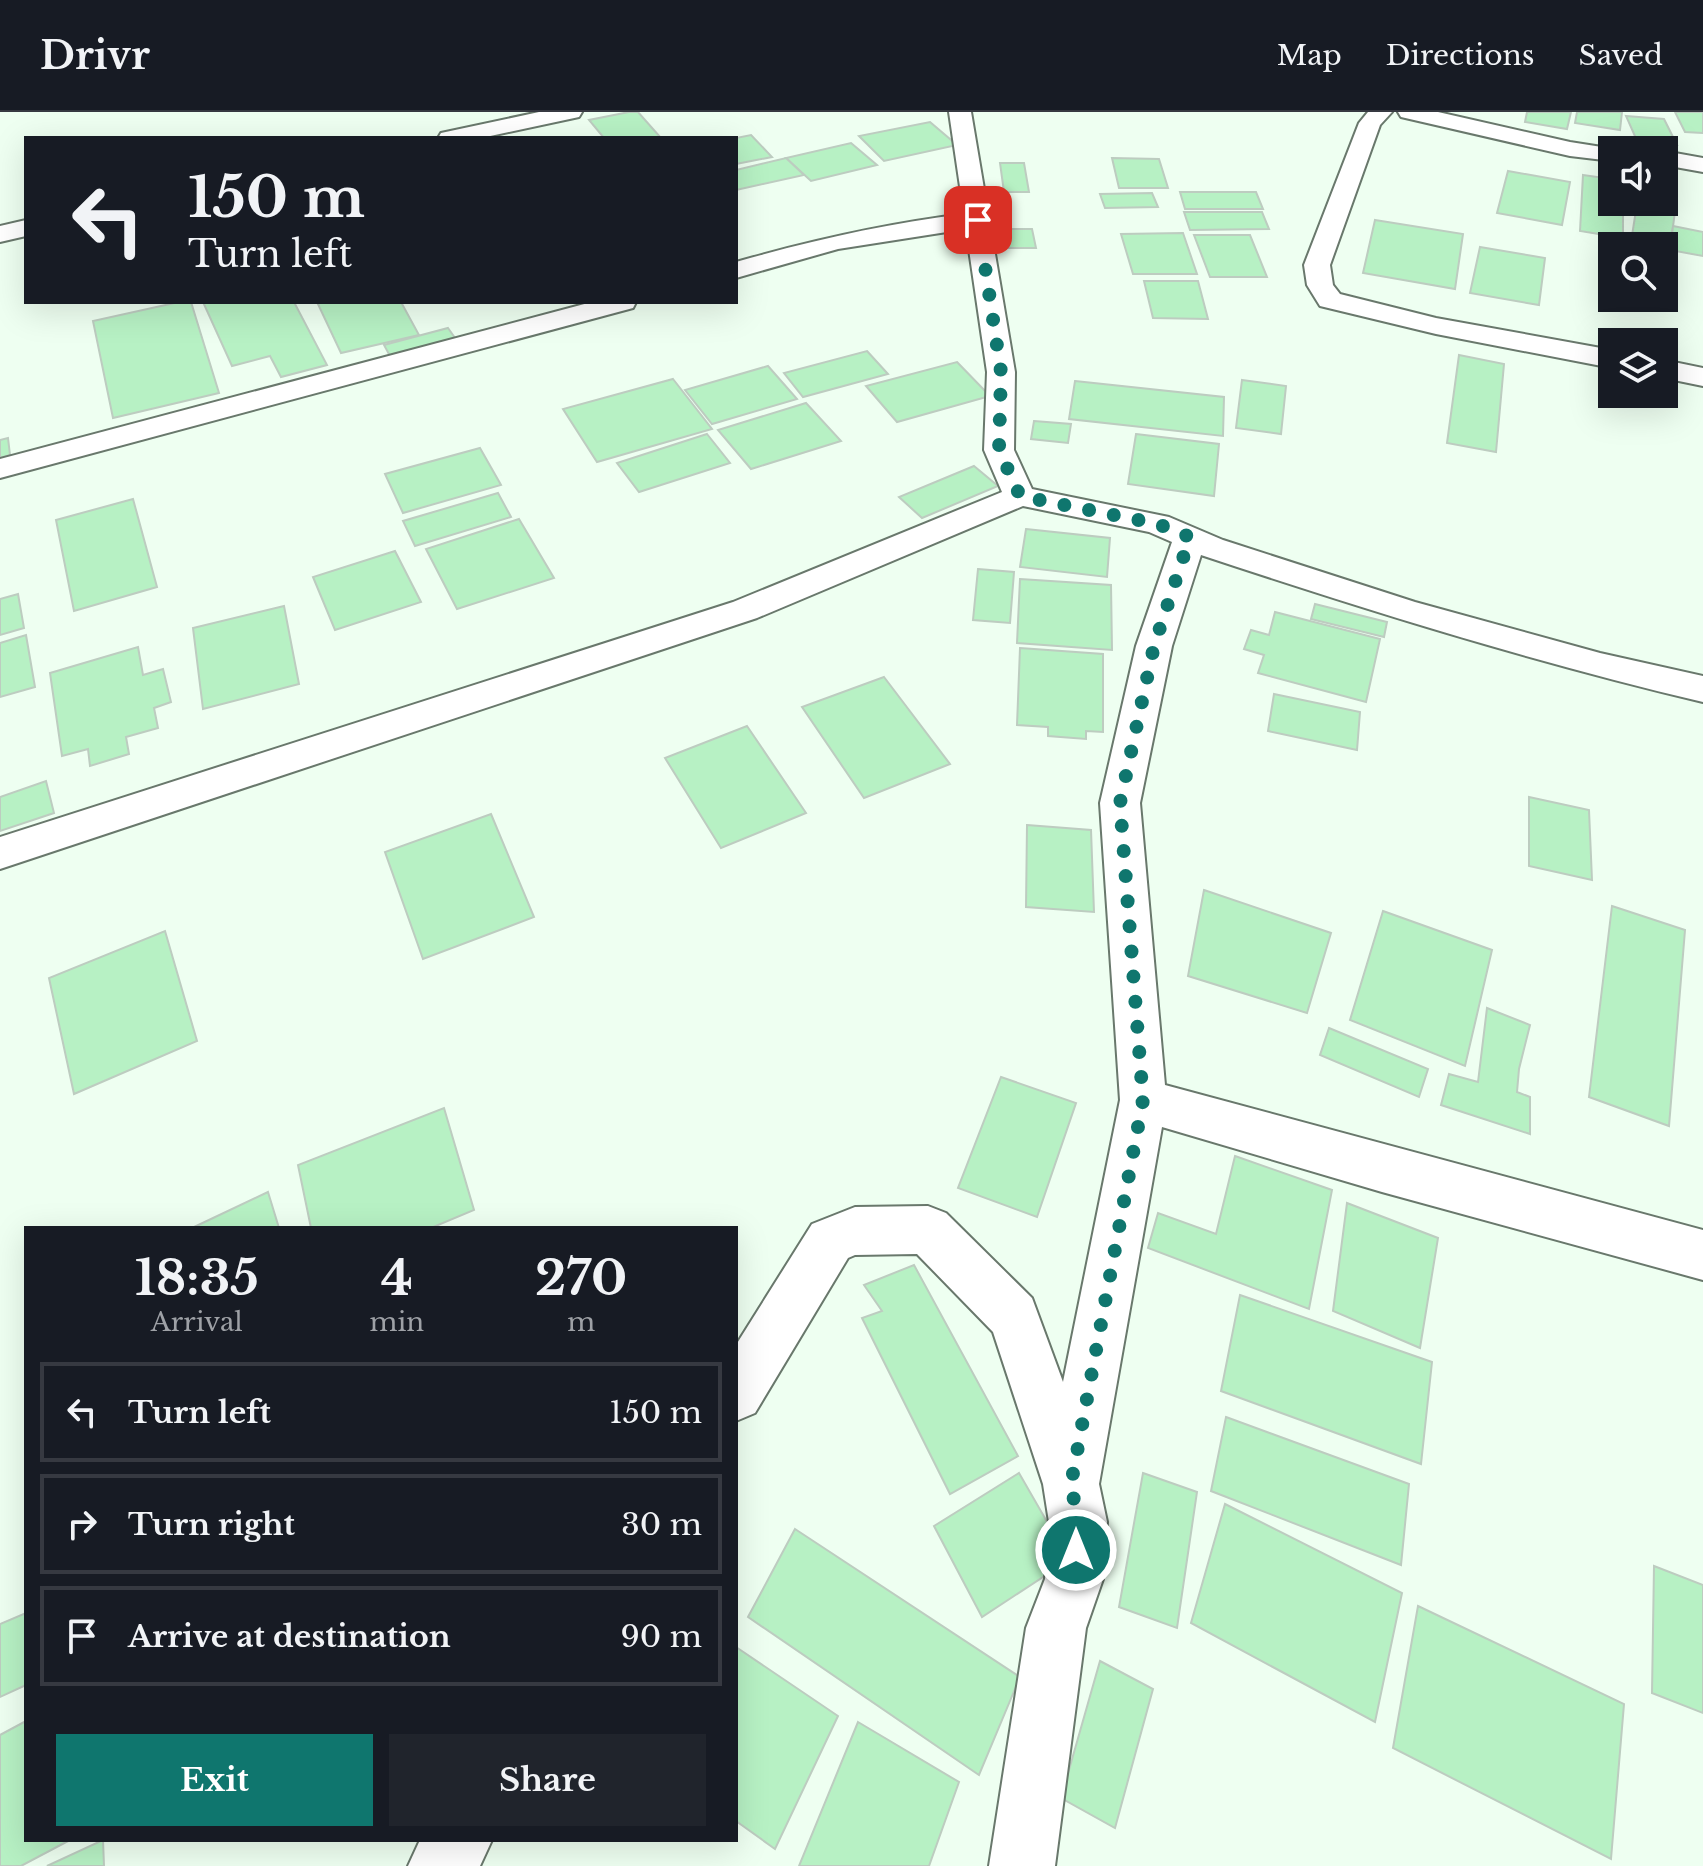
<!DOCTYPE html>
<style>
body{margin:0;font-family:"Libre Baskerville",serif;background:#20242c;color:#f1f3f6;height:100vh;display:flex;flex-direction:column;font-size:30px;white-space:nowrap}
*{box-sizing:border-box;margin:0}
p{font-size:26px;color:#9ea1a6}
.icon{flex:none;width:44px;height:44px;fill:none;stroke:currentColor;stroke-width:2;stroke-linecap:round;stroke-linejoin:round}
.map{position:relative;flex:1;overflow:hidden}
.side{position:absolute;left:24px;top:1114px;width:714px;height:616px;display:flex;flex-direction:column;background:#171b24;border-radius:0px;box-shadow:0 8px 32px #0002}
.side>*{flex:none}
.guide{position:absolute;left:24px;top:24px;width:714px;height:168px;border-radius:0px;box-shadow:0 8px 32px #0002;background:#171b24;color:#f1f3f6;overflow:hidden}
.buttons{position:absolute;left:1598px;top:24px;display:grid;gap:16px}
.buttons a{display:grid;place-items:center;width:80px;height:80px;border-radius:0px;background:#171b24;box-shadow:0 8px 32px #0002;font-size:40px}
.pin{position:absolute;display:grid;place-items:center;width:68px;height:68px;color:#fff;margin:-34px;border-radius:16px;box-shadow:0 4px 12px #0006}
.me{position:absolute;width:88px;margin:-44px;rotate:0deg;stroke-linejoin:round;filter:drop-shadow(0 0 6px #0008)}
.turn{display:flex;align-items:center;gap:28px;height:168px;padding:0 32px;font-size:36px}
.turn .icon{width:104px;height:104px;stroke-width:2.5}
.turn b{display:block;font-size:56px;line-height:68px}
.eta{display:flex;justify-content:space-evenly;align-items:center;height:136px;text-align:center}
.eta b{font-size:48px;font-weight:700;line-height:56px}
.button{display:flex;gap:16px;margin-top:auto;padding:16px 32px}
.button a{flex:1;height:92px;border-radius:0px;background:#0f766e;color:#fff;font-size:32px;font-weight:700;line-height:92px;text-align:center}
.button a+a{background:#20242c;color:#f1f3f6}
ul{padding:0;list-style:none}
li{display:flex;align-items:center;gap:24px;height:100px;margin:0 16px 12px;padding:0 16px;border:4px solid #363941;border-radius:0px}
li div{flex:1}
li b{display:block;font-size:30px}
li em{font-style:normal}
header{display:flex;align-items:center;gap:48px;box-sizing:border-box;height:112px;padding:0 40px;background:#171b24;border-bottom:2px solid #363941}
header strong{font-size:38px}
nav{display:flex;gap:44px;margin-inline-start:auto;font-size:28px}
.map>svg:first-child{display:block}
.building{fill:#b7f1c4;stroke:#bdccc0;stroke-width:2}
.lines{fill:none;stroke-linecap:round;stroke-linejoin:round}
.street-casing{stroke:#69786c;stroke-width:4}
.street{fill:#fff;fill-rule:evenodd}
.route{stroke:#0f766e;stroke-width:14;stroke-dasharray:0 25.2}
</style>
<header>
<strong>Drivr</strong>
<nav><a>Map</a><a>Directions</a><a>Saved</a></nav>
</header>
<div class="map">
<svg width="1703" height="1754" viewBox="0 0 1703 1754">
<rect width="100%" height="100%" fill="#eefff1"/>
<g class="building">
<polygon points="629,0 638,0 661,26 604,26 589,8"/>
<polygon points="1527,0 1571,0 1567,17 1525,10"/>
<polygon points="1577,0 1622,0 1620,18 1575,11"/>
<polygon points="1675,0 1703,0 1703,21 1685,20"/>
<polygon points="1626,4 1664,7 1677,33 1638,31"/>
<polygon points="930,10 957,33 884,49 859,24"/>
<polygon points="751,23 772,45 736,52 736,26"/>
<polygon points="851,31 877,53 811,69 786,46"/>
<polygon points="786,46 804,63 736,78 736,58"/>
<polygon points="1112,46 1159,47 1168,76 1119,76"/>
<polygon points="1000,51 1024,51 1029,80 1004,80"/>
<polygon points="1508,59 1570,70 1562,113 1497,101"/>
<polygon points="1583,63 1612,67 1612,90 1623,90 1623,126 1580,119"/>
<polygon points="1180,80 1256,80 1263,97 1185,97"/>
<polygon points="1152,81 1158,95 1105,96 1100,82"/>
<polygon points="1637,92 1675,99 1670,138 1664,134 1631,130"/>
<polygon points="1184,100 1262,100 1269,117 1190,118"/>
<polygon points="1375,108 1463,122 1455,177 1363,161"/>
<polygon points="1673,114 1703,120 1703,144 1670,138"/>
<polygon points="1000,117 1032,117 1036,136 1003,136"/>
<polygon points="1183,121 1197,162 1133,162 1121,122"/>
<polygon points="1194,123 1250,123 1267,165 1210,165"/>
<polygon points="1480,135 1545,146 1539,193 1470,181"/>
<polygon points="1144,169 1198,169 1208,207 1153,206"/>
<polygon points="179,190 191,190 219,281 113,306 93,209"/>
<polygon points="203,190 294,190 327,253 281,265 270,244 232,254"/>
<polygon points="317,190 401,190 419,223 341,241"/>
<polygon points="448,216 455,226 390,244 384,233"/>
<polygon points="867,239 888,262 803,285 784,261"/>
<polygon points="1459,243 1504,252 1496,340 1447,331"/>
<polygon points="957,250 990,284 897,310 866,274"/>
<polygon points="768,254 797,287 712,312 685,278"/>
<polygon points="673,267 712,317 597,350 563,297"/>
<polygon points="1242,268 1286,274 1281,322 1236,316"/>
<polygon points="1075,269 1224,285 1223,324 1069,307"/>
<polygon points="806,291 841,329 751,357 718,318"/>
<polygon points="1034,309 1071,312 1068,331 1031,327"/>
<polygon points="707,322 730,351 639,380 617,351"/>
<polygon points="1136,322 1219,332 1214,384 1128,372"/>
<polygon points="8,326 10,343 0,346 0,328"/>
<polygon points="480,336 501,373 403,401 385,362"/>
<polygon points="974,354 998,374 922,406 899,385"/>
<polygon points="498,381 511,405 415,434 403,409"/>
<polygon points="133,387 157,475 74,499 56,408"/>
<polygon points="519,407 554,466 457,497 426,437"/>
<polygon points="1026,417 1110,426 1107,465 1020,455"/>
<polygon points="395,439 421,490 335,518 313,465"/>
<polygon points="978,457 1014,460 1010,511 973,508"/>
<polygon points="1020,467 1111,473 1112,538 1017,531"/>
<polygon points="18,482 24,516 0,523 0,487"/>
<polygon points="1315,492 1387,510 1384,525 1311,507"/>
<polygon points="284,494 299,572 203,597 193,516"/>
<polygon points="1275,500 1380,527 1366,590 1258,561 1264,543 1244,537 1251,518 1269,523"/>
<polygon points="26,523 35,575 0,585 0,531"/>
<polygon points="138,535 143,563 163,557 171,590 154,596 158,616 126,625 129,642 90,654 88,637 62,644 50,561"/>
<polygon points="1020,536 1103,542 1103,620 1086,619 1086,627 1048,624 1048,615 1017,613"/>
<polygon points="884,565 950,652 864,686 802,595"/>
<polygon points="1274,582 1360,600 1357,638 1268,619"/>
<polygon points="747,614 806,701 721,736 665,646"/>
<polygon points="46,669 54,701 0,719 0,685"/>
<polygon points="1529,685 1589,698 1592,768 1529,754"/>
<polygon points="491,702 534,805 423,847 385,740"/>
<polygon points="1027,713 1091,718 1094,800 1026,795"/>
<polygon points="1204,778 1331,821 1307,901 1188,864"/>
<polygon points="1612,794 1685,818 1669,1014 1589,985"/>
<polygon points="1383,799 1492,838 1465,954 1350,908"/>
<polygon points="165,819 197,929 74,982 49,866"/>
<polygon points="1487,896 1530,913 1519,957 1517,980 1530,985 1530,1022 1441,993 1449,962 1478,970"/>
<polygon points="1329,916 1428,957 1419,985 1320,943"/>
<polygon points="1001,965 1076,991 1037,1105 958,1076"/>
<polygon points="444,996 474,1098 431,1116 311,1116 298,1053"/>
<polygon points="1235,1044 1332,1078 1309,1197 1148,1136 1158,1101 1216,1122"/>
<polygon points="268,1080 279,1116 192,1116"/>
<polygon points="1347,1091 1438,1126 1420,1236 1333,1199"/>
<polygon points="914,1153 1018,1344 950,1382 862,1206 882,1199 864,1173"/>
<polygon points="1240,1183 1432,1250 1421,1352 1221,1279"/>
<polygon points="1226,1305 1409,1372 1401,1453 1211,1379"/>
<polygon points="1019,1361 1069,1448 982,1505 934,1414"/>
<polygon points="1143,1361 1197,1380 1177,1516 1119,1495"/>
<polygon points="1225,1392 1402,1481 1375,1610 1191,1511"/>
<polygon points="795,1417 1020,1565 979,1663 748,1505"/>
<polygon points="1654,1454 1703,1473 1703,1601 1652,1581"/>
<polygon points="1418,1494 1624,1592 1611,1747 1393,1636"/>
<polygon points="26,1501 26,1573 0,1585 0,1512"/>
<polygon points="736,1535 838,1604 775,1737 736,1709"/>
<polygon points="1100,1549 1153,1577 1115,1716 1061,1686"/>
<polygon points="26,1609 26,1728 70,1728 21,1754 0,1754 0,1623"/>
<polygon points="858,1610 959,1670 929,1754 799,1754"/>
<polygon points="103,1728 104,1754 47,1754"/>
</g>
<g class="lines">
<defs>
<g id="street">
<polygon points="539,0 582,0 579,5 481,26 438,26 441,21"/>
<path d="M 949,0 L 971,0 L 1015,260 L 1014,338 L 1032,377 L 1169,405 L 1223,428 L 1415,490 L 1600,541 L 1703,564 L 1703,590 C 1533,550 1367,498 1201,443 L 1172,534 L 1140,691 L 1165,973 L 1703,1118 L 1703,1168 L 1382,1080 L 1162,1015 L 1099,1372 L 1107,1410 L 1103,1467 L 1086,1516 L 1055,1754 L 989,1754 L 1026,1516 L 1045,1467 L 1049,1410 L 1043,1372 L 993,1220 L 917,1142 L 855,1143 L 848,1146 L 755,1301 L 736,1309 L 736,1233 L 812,1112 L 855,1095 L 928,1094 L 946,1101 L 1032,1186 L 1063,1270 L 1120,988 L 1100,691 L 1136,534 L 1172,430 L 1149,420 L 1023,394 L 757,506 L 0,757 L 0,725 L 733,490 L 1002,380 L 984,338 L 987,260 L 966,117 L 838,137 L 736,166 L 736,150 C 813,128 884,112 964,102 Z"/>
<polygon points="1368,0 1392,0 1380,13 1330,153 1333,173 1340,182 1436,206 1612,238 1612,256 1436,222 1320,194 1307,173 1304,153 1359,11"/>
<polygon points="1398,0 1438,0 1570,30 1621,38 1612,38 1612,49 1570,44 1401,5"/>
<polygon points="1664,39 1703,46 1703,60 1664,53"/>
<polygon points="26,108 26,124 0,130 0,114"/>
<polygon points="592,190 636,190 633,196 0,366 0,347"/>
<polygon points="1664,248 1703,256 1703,274 1664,266"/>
<polygon points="420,1728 492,1728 480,1754 408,1754"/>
</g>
</defs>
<use href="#street" class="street-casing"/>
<use href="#street" class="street"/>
</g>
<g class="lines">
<polyline class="route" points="978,108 1001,260 999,338 1020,384 1158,412 1190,425 1154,534 1120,691 1143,988 1071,1372 1078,1410 1076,1438"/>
</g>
</svg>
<div class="buttons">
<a><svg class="icon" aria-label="sound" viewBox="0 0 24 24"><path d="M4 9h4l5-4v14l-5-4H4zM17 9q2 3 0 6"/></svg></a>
<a><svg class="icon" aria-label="search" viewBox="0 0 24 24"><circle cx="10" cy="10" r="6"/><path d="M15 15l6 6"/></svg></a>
<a><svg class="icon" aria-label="layers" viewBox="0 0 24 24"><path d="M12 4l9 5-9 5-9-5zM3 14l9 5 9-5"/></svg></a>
</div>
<div class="pin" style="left:978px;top:108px;background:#d93025"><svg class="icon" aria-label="arrive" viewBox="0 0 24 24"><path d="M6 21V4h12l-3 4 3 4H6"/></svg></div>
<svg class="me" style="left:1076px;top:1438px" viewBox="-20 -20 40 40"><circle r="17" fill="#0f766e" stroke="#fff" stroke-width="3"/><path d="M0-11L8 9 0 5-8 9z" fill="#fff"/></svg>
<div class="guide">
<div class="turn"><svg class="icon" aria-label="left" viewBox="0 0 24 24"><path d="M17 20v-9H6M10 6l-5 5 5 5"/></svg><div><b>150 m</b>Turn left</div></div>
</div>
<section class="side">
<div class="eta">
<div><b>18:35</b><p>Arrival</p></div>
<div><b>4</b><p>min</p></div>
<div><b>270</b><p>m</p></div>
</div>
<ul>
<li><svg class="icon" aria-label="left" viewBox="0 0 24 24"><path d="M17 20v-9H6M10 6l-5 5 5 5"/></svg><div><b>Turn left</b></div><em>150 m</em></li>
<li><svg class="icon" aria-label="right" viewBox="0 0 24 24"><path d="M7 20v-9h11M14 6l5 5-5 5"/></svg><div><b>Turn right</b></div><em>30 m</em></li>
<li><svg class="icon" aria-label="arrive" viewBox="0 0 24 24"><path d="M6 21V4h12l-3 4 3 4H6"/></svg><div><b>Arrive at destination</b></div><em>90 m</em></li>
</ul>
<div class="button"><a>Exit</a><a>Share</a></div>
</section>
</div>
